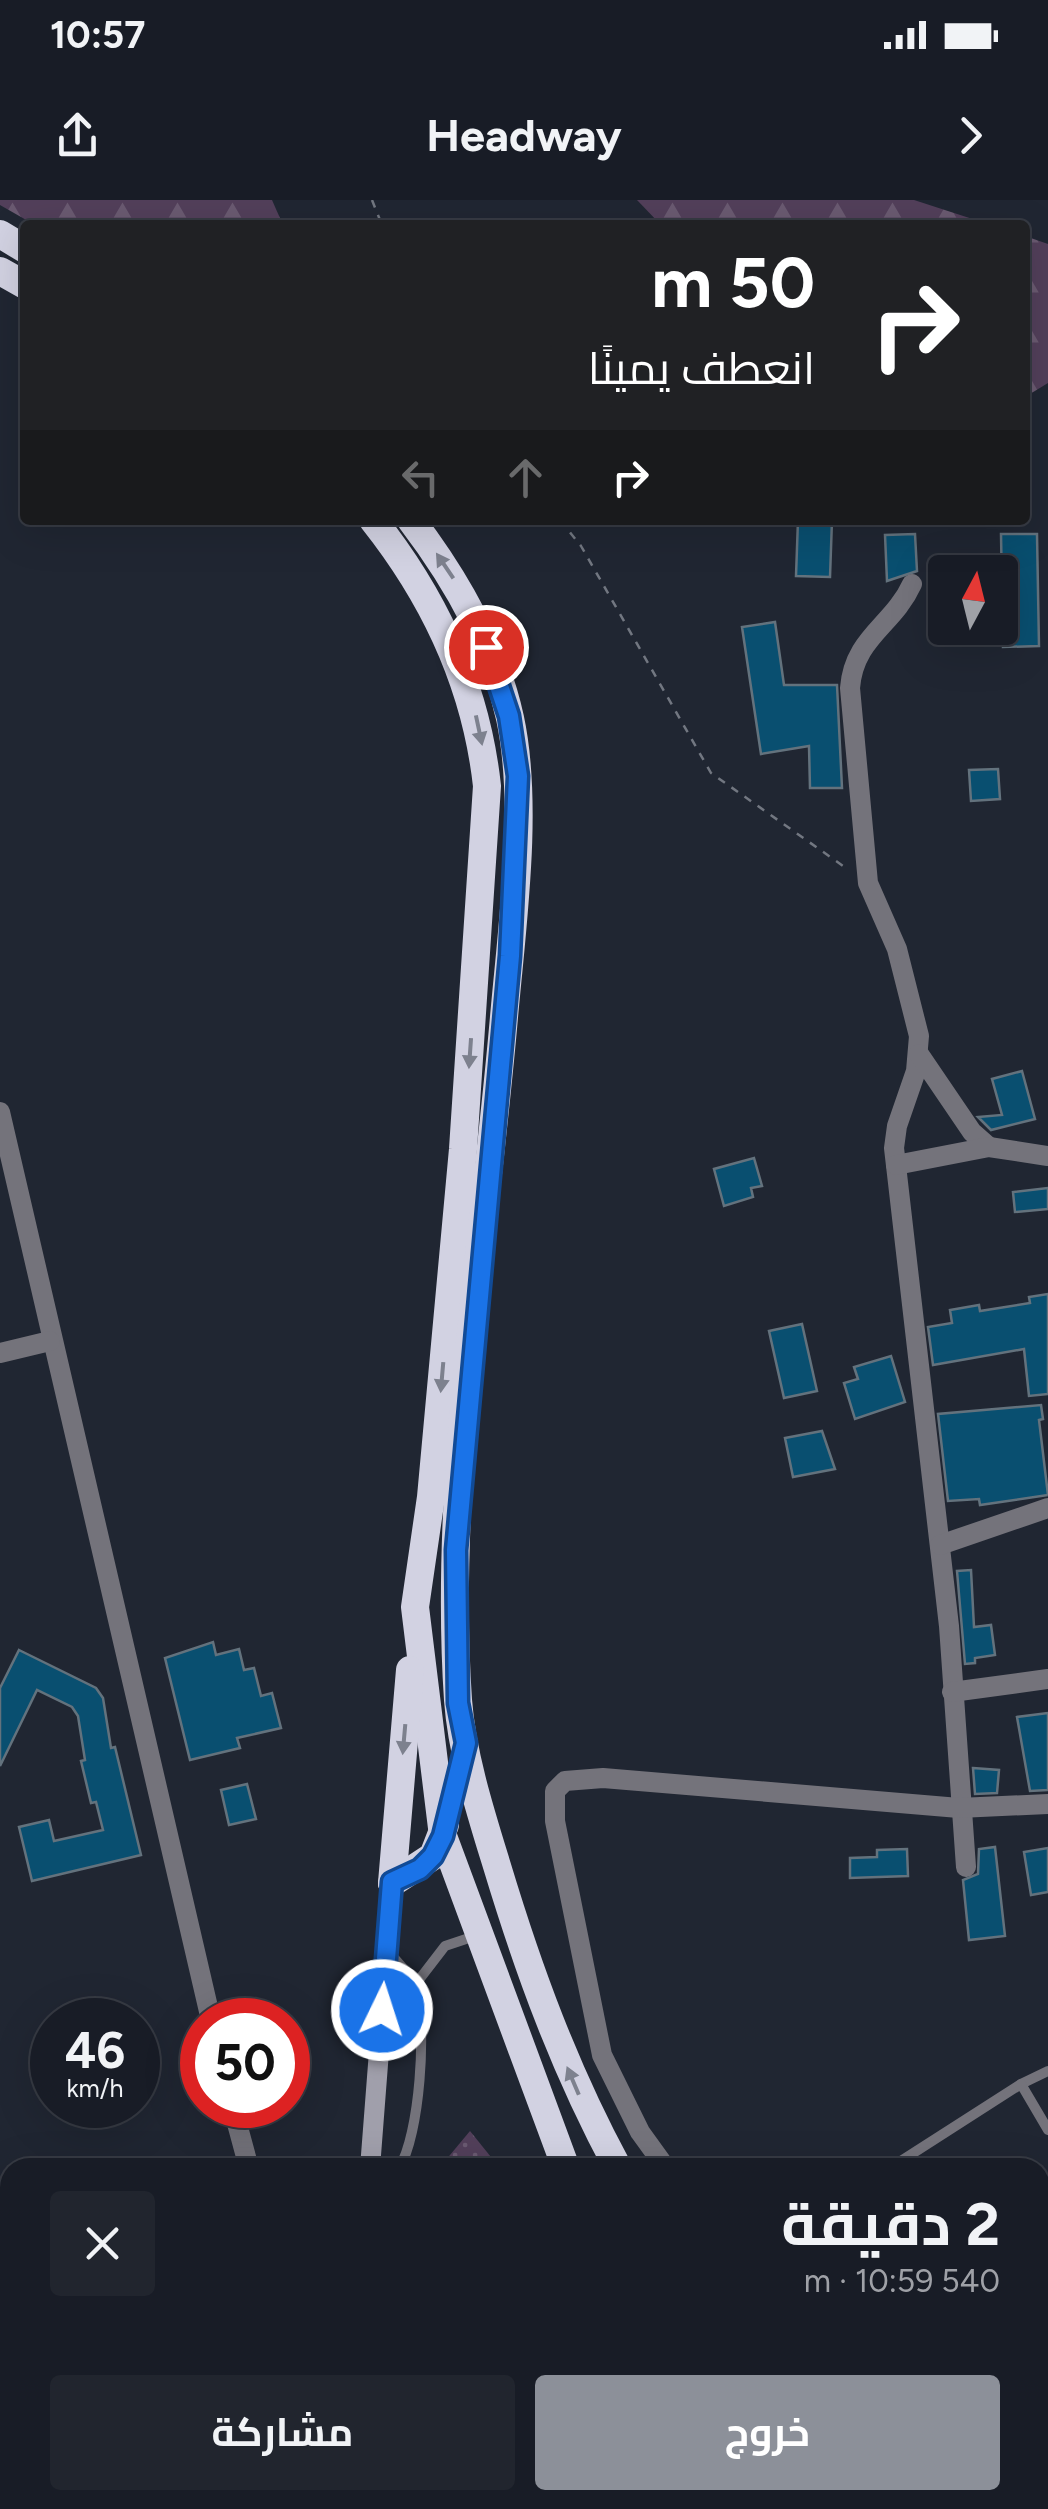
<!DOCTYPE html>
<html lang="ar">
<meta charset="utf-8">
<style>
body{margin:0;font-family:Figtree,Cairo,sans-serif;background:#21252e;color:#f1f3f6;direction:rtl;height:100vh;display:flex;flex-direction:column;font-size:38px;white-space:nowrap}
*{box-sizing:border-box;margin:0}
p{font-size:32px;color:#9fa1a7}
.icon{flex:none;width:55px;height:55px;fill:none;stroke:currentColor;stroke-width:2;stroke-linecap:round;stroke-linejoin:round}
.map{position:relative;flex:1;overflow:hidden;direction:ltr}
.panel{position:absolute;left:0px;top:1958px;width:1050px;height:352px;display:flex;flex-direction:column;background:#181c26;border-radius:30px 30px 0 0;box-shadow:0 10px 40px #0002,0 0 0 2px #363a43;direction:rtl}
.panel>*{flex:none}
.hud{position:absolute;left:20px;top:20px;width:1010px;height:305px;border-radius:10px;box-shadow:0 10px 40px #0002,0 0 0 2px #363a43;direction:rtl;background:#202124;color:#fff;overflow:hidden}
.needle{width:65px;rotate:7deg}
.fabs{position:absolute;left:928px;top:355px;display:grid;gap:20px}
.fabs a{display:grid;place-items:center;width:90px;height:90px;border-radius:10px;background:#181c26;box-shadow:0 10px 40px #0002,0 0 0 2px #363a43;font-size:50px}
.speed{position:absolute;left:30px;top:1798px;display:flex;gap:20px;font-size:50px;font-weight:700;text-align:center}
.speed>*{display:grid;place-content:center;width:130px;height:130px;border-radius:50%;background:#181c26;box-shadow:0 10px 40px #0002,0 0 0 2px #363a43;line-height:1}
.speed small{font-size:25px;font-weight:400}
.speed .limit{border:15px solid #d22;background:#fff;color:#111}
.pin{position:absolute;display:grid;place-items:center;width:85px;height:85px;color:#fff;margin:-42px;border:5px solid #fff;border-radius:50%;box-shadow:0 2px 10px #0007}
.me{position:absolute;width:110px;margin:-55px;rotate:4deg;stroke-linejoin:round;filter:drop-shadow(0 0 8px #0008)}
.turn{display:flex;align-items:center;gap:35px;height:210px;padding:0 50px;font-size:45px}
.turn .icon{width:130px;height:130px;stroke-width:2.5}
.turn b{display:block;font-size:70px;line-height:85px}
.lanes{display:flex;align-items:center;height:95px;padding:0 50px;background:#0003;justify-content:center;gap:50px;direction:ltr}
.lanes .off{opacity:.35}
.round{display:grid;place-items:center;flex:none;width:105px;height:105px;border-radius:10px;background:#21252e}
.head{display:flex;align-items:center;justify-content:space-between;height:170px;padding:0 50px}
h1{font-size:60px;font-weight:700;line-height:75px}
.button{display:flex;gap:20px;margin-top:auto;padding:20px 50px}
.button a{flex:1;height:115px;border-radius:10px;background:#8c9099;color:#fff;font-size:40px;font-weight:700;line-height:115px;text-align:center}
.button a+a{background:#21252e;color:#f1f3f6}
.status{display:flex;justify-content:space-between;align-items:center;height:70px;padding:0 50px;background:#181c26;direction:ltr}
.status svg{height:28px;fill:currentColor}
header{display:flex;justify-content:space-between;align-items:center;height:130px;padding:0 50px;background:#181c26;font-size:45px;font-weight:700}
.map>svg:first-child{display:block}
.grass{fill:url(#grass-dots)}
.forest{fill:url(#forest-firs)}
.building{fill:#094f70;stroke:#63727d;stroke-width:2.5}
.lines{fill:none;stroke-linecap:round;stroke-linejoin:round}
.path{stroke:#727781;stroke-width:2.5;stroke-dasharray:8 8;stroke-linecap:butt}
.service{stroke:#74737b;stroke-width:10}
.minor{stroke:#74737b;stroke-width:20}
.secondary{stroke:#a09fab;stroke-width:20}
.trunk{stroke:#d2d2e2;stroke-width:28}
.oneway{fill:#7d818e}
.route-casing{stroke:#114b97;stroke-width:25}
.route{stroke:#1a73e8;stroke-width:18}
</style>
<div class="status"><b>10:57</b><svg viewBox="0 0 49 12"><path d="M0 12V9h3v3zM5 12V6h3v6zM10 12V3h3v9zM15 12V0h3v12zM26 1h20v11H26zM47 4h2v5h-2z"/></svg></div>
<header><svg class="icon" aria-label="forward" viewBox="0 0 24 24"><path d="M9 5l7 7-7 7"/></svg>Headway<svg class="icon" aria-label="share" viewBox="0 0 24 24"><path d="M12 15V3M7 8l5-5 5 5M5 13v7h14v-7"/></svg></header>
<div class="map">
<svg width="1048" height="2309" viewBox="0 0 1048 2309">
<defs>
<pattern id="grass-dots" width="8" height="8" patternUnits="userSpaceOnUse" patternTransform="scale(2.5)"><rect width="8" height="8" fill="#523f5a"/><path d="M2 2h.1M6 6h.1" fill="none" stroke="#6a5a71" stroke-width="1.8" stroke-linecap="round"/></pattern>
<pattern id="forest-firs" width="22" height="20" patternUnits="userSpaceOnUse" patternTransform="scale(2.5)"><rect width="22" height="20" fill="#523f5a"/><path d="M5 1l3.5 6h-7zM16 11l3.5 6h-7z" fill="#6a5a71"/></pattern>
</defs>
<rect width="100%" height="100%" fill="#202632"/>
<g class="grass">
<polygon points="470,1931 499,1967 440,1967"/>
<polygon points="387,2300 764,2300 770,2309 388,2309"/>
</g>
<g class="forest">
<polygon points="0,0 272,0 283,25 35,25 0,5"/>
<polygon points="637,0 914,0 991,25 661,25"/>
<polygon points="1025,36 1048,44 1048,183 1025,197"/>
</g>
<g class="building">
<polygon points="798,320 832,320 830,377 796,376"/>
<polygon points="915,334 917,371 887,381 885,335"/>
<polygon points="1001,334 1037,334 1039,446 1003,447"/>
<polygon points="775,422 784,485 837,485 842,588 810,588 809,546 761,554 742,427"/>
<polygon points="998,569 1000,599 971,601 969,570"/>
<polygon points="1022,871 1035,919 991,930 978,917 1002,915 992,879"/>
<polygon points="754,958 762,986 751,988 753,997 724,1006 714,969"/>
<polygon points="1048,988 1048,1009 1015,1012 1013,992"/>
<polygon points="1048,1094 1048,1194 1029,1196 1024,1149 933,1165 928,1127 952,1123 950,1110 979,1105 980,1111 1030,1103 1029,1097"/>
<polygon points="802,1124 817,1191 784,1198 769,1131"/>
<polygon points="891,1156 905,1202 855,1219 844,1183 858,1179 854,1167"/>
<polygon points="1041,1205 1043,1219 1039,1220 1048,1295 980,1305 979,1299 948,1301 938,1214"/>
<polygon points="822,1231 835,1269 793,1277 785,1238"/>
<polygon points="971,1370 974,1427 991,1425 995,1455 975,1458 975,1463 965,1464 957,1371"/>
<polygon points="213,1442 216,1455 239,1449 244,1470 254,1468 261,1496 272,1493 281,1528 237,1538 240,1548 190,1560 165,1458"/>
<polygon points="19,1450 96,1488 103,1498 111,1548 115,1547 141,1655 32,1681 19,1627 49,1620 54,1641 103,1630 96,1602 91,1603 81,1561 85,1560 78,1516 72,1507 37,1490 0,1566 0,1488"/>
<polygon points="1048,1513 1048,1590 1030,1591 1017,1517"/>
<polygon points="973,1568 999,1570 997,1593 975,1594"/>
<polygon points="247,1584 256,1619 229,1625 221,1590"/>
<polygon points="995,1647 1005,1736 969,1740 963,1680 978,1674 979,1649"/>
<polygon points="1048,1648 1048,1692 1031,1695 1024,1652"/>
<polygon points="907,1649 908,1676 850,1678 850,1658 877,1657 877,1650"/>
</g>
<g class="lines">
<g class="path">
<polyline points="372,0 382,25"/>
<polyline points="560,320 581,346 711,573 846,668"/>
</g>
<g class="service">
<path d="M 388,1751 C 397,1762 412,1776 416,1789 C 427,1826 420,1935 399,1968"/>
<polyline points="415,1785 445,1746 478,1735"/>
<polyline points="1021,1884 1048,1871"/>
<polyline points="890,1968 1021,1884 1048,1930"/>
<polyline points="1040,2176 1048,2174"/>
</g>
<g class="minor">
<path d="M 912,384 C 893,426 854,437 850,488 L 868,683 L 897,749 L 919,836 L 916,871 L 897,926 L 894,948 L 949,1426 L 966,1667"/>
<polyline points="919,854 972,932 989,947"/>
<polyline points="0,912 211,1820"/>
<polyline points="896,965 989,947 1048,956"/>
<polyline points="0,1153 50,1141"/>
<polyline points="940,1345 1048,1308"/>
<polyline points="952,1492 1048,1479"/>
<polyline points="232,1905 249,1968"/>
<polyline points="666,1968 640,1932 602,1855 555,1621 555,1591 565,1581 603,1578 959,1608 1048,1604"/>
<polyline points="0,2259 10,2267"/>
<polyline points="8,2309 14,2300"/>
</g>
<g class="secondary">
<polyline points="370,1968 392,1683"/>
<polyline points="347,2309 347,2300"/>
</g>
<g class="trunk">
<polyline points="0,34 25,49"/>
<polyline points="0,71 25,85"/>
<path d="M 373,320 C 435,398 476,485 487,586 L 463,949 L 431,1297 L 415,1407 L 443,1636 L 566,1968"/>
<path d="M 411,320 C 456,379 494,445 510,518 C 529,606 512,726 504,817 C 485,1038 443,1279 458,1500 C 462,1555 481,1614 497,1666 C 529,1772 565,1870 618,1968"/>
<polyline points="392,1683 410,1470"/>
<polyline points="392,1683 433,1656 445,1625"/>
<polyline points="811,2300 819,2309"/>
<polyline points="874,2300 882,2309"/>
</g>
</g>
<defs><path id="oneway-solid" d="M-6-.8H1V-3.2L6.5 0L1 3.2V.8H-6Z" transform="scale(2.5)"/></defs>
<g class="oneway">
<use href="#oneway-solid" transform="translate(445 366) rotate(-124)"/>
<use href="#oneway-solid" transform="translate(479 530) rotate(78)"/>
<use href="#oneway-solid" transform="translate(470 853) rotate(94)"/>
<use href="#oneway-solid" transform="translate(442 1177) rotate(95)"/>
<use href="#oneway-solid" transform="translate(404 1539) rotate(95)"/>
<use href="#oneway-solid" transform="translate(573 1881) rotate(-113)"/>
</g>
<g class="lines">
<defs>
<polyline id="route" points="382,1810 392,1682 420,1669 433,1656 443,1636 466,1543 458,1503 456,1350 510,756 518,576 509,516 486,447"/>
</defs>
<use href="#route" class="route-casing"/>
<use href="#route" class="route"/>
</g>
</svg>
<div class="fabs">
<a><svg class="needle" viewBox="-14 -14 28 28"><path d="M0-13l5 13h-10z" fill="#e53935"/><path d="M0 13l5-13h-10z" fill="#9fa1a7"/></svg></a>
</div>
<div class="speed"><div>46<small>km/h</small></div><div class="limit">50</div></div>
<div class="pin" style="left:486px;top:447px;background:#d93025"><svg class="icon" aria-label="arrive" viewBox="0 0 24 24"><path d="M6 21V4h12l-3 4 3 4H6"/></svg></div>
<svg class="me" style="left:382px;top:1810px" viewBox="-20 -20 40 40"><circle r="17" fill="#1a73e8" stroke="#fff" stroke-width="3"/><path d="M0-11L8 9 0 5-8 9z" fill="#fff"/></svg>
<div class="hud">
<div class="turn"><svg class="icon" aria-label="right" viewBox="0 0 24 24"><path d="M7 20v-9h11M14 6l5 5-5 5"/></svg><div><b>50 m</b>انعطف يمينًا</div></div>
<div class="lanes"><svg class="icon off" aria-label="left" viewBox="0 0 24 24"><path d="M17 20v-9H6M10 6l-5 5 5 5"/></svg><svg class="icon off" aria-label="ahead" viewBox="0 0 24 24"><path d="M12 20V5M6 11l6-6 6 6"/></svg><svg class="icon" aria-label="right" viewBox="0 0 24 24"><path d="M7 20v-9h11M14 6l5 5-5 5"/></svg></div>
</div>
<section class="panel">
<div class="head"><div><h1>2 دقيقة</h1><p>540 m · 10:59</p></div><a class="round"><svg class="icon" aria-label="close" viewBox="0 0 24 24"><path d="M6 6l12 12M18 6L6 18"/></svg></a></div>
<div class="button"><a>خروج</a><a>مشاركة</a></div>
</section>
</div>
